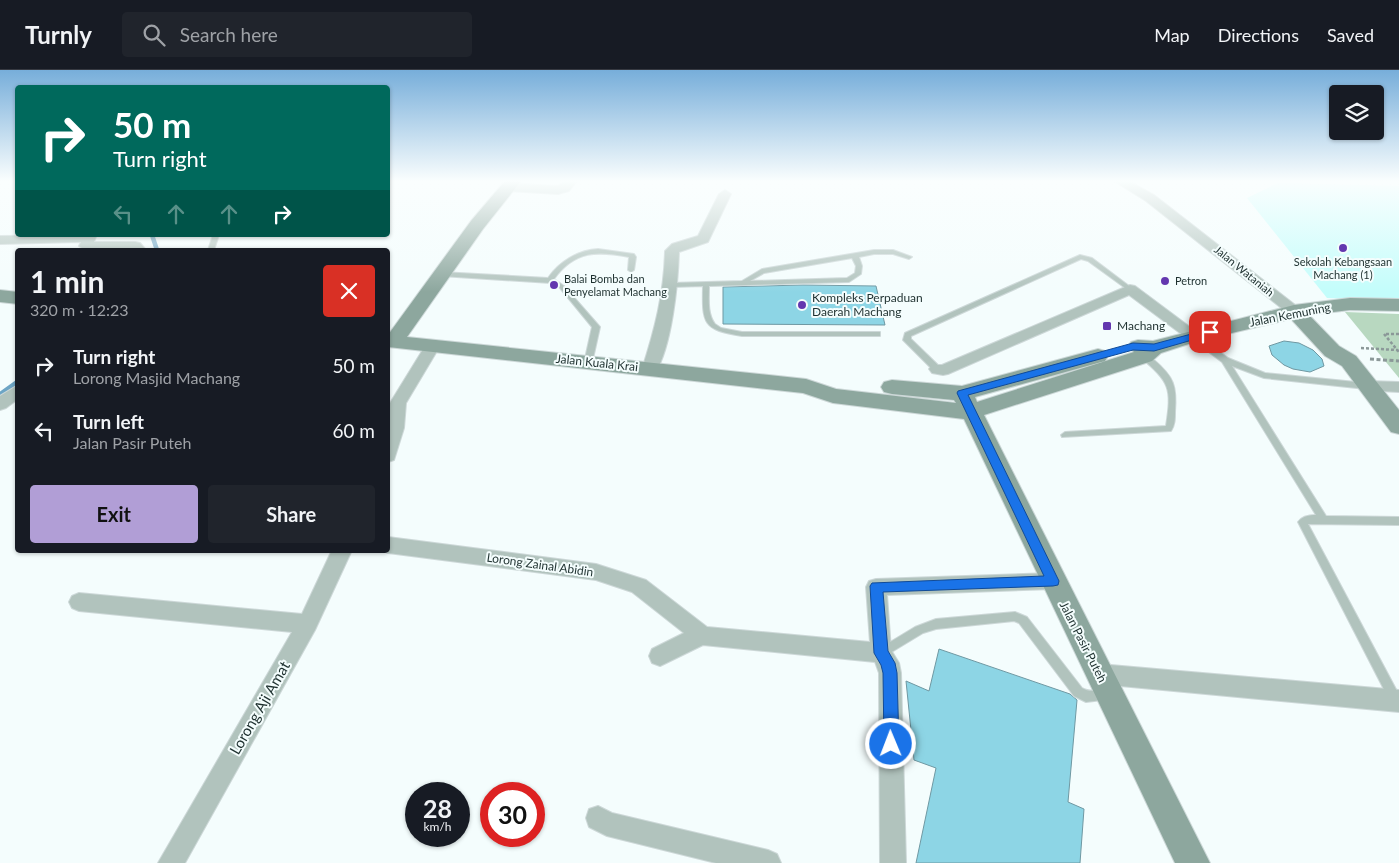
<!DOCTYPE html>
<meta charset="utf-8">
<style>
body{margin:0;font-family:Lato,sans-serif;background:#20242c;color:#f1f3f6;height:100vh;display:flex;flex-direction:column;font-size:19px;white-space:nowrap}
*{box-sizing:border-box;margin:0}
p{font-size:16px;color:#9ea1a6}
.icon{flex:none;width:28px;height:28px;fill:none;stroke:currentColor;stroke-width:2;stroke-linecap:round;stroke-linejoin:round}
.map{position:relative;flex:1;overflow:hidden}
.details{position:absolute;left:15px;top:178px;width:375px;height:305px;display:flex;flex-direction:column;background:#171b24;border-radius:5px;box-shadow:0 1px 4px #0004}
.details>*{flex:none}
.banner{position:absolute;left:15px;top:15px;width:375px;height:152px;border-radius:5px;box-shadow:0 1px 4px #0004;background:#00695c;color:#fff;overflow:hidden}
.tools{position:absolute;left:1329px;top:15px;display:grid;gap:10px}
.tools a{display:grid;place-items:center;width:55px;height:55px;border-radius:5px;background:#171b24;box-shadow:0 1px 4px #0004;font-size:25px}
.speed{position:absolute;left:405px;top:712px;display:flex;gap:10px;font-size:25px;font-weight:700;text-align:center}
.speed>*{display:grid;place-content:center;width:65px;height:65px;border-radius:50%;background:#171b24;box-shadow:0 1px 4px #0004;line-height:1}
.speed small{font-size:12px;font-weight:400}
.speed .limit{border:8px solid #d22;background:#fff;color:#111}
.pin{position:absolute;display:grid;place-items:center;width:42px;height:42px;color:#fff;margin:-21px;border-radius:10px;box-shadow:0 2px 8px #0006}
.me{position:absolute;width:55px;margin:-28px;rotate:359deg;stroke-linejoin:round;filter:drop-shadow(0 0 4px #0008)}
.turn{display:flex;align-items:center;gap:18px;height:105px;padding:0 15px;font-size:22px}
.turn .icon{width:65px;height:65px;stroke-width:2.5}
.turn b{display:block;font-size:35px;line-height:42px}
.lanes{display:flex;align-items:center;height:48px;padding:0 15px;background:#0003;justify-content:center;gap:25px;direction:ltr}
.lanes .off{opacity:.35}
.round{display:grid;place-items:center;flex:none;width:52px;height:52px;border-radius:5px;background:#20242c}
.summary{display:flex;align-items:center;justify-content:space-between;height:85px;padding:0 15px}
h1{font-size:30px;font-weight:700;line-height:38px}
.action{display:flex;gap:10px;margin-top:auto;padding:10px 15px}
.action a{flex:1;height:58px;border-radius:5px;background:#b19ed6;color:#111;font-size:20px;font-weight:700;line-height:58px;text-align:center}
.action a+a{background:#20242c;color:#f1f3f6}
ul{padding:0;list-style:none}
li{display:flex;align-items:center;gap:15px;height:65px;padding:0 15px}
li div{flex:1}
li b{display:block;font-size:19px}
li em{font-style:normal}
header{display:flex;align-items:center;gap:30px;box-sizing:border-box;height:70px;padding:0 25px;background:#171b24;border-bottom:1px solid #363941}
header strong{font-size:24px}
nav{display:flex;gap:28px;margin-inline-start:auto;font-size:18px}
.search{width:350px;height:45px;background:#20242c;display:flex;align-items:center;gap:12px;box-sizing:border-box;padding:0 18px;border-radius:5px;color:#9ea1a6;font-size:19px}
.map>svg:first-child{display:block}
.built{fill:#c3fdfb}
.green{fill:#b8d8c0}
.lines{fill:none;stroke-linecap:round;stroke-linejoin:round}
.stream-far1{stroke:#6da5c5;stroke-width:4.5}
.stream{stroke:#6da5c5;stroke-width:5.5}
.building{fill:#8dd5e5;stroke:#6f98a2}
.lane-casing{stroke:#cdd8d8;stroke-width:2}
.street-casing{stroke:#cdd8d8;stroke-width:2}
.secondary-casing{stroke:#cdd8d8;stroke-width:2}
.path-far1{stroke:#8b9898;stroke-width:2.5;stroke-dasharray:3 2;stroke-linecap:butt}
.path{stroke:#8b9898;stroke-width:3;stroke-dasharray:4 2.5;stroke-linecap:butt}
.lane{fill:#b1c3bd;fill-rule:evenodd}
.street{fill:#b1c3bd;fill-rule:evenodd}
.secondary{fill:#8da79e;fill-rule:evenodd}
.route{fill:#1a73e8;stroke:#114b97}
.poi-dot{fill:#6337af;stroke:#f4fdfd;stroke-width:2}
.labels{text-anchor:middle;stroke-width:4;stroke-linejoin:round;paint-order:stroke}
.far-poi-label{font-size:11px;fill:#1e302f;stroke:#f4fdfd;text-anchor:start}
.far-street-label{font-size:11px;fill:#1e302f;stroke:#f4fdfd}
.poi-label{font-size:12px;fill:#1e302f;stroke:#f4fdfd;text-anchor:start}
.street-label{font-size:12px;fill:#1e302f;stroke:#f4fdfd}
.near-street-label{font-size:15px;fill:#1e302f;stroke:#f4fdfd}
</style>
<header>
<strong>Turnly</strong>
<div class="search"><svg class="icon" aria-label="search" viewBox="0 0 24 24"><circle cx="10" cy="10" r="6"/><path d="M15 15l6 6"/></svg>Search here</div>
<nav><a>Map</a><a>Directions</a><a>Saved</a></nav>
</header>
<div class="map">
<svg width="1399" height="793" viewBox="0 0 1399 793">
<rect width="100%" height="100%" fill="#f4fdfd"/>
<polygon class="built" points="1278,113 1399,116 1399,231 1327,228 1247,128"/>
<polygon class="green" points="1345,242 1399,244 1399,308"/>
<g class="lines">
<polyline class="stream-far1" points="152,165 157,180"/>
<polyline class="stream" points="0,325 18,312"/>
</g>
<g class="building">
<polygon points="803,215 876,216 885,255 723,254 723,217"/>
<polygon points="1284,271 1299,273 1313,280 1322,289 1324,296 1310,302 1293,299 1284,295 1272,285 1269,276"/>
<polygon points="939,579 1070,624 1077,630 1068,732 1084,739 1080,793 916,793 936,698 914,690 906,611 929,621"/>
</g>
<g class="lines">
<defs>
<g id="lane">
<polygon points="213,165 219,165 214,180 208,180"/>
<path d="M 598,179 L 634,184 L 636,187 L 634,200 L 631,202 L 628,200 L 629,187 C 598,181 575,180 554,209 L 564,216 L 600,257 L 592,293 L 588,296 L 584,293 L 592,257 L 560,218 L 551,213 L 441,206 L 438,204 L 441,202 L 548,208 C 559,192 578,180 598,179 Z"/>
<path d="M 874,180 L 893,180 L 912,187 L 909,189 L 893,184 L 874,184 L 859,187 L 862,196 L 861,204 L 849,212 L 709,216 C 709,228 707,244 715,254 L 721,258 L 742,262 L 880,262 L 880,266 L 742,266 C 703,260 702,254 703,216 L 671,217 L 668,215 L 671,213 L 742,211 L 762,199 ZM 852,188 L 856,196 L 855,203 L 847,208 L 750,211 L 764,203 Z"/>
<polygon points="1080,185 1092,188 1133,219 1132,220 1128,220 1088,191 1081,189 911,266 911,269 940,297 941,299 940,301 934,301 903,270 905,263"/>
<path d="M 1190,264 L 1196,264 L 1228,288 L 1265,303 L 1366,313 L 1370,316 L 1366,319 L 1264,308 L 1232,296 L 1326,446 L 1399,447 L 1399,455 L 1308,454 L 1399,625 L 1399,633 L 1395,634 L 1391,633 L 1298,452 C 1302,446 1310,445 1316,445 L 1222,292 L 1190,268 Z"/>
<path d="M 1140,283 C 1146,283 1149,286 1154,290 C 1174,307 1177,316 1175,342 C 1175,349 1175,355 1171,361 L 1062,367 L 1061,365 L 1065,362 L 1166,356 C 1172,318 1170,312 1140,287 L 1139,285 Z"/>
<path d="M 1015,542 L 1027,547 L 1082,618 C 1091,624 1101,618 1111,621 L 1113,625 L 1111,629 L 1086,632 L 1074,626 L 1019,553 L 1014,551 L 936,559 L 923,563 L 885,586 L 881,588 L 877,586 L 876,583 L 877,580 L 915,557 L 936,549 Z"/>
</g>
<g id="street">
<polygon points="565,111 577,111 569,121 558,124 508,121 502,117 508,113 558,116"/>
<polygon points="1114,111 1129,111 1154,125 1299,238 1301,241 1299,244 1289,244 1146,131"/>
<path d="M 725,120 L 731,124 L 708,172 L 679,182 C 678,213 672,277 655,303 L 645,303 L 642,299 C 655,259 664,223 665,181 L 672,174 L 698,166 L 719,124 Z"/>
<polygon points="95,165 96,167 94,172 135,172 140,173 146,180 85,180 79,176 81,172 0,174 0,166"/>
<polygon points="1130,215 1135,216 1198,263 1200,266 1198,269 1188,269 1129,225 948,304 943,305 932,303 929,299 932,295 942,295"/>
<polygon points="432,271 437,273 440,276 406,333 404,358 394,390 388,392 388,342 390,333 427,273"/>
<polygon points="1367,311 1399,312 1399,322 1361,320 1359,316 1361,312"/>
<polygon points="18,315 18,329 6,338 0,340 0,326"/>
<polygon points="388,467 596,494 646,510 707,557 870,572 866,517 869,511 876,509 1053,503 1060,505 1063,511 1060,517 1053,519 887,525 891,580 899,593 901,603 906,793 880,793 879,603 875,592 703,575 660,596 652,593 649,586 652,579 684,563 632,522 596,510 388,483 381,480 388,480"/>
<polygon points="332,480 352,480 315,560 185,793 158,793 292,562 79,541 72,538 69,532 72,526 79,523 302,544"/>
<polygon points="1099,594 1399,620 1399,642 1099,614 1091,611 1088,604 1091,597"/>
<polygon points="598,736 612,743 768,780 777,784 781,793 716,793 607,766 589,757 586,748 589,739"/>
</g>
<g id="secondary">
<polygon points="505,111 521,111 483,159 407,267 806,309 836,319 956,333 954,330 892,324 884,322 881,317 884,312 892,310 962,316 1098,279 1105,281 1108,286 1105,291 975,327 977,332 1134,282 1128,277 1131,272 1138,270 1153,271 1294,235 1350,228 1399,229 1399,241 1350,240 1309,245 1339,276 1356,286 1399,340 1399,364 1391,362 1342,296 1325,286 1291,249 1198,271 1161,283 1152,291 984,345 1210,793 1175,793 964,349 833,333 803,323 388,277 388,265 471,151"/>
<polygon points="0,220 18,222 18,234 0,232"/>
</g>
</defs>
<use href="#lane" class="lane-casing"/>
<use href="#street" class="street-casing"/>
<use href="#secondary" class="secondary-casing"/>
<g class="path-far1">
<polyline points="1399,264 1384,264 1399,282"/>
<polyline points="1361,278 1397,280"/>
</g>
<polyline class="path" points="1370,289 1399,291"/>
<use href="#lane" class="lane"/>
<use href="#street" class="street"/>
<use href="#secondary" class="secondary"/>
</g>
<linearGradient id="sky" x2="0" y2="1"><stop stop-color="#77aeda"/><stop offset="0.5" stop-color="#fafefe"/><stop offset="1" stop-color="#fafefe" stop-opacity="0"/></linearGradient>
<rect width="1399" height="222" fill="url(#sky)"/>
<polygon class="route" points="1210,259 1213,260 1213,264 1154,281 1133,280 968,325 1059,511 1058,515 1053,516 883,522 888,581 895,593 897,603 899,674 897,679 891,682 886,679 884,674 883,603 881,595 874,583 870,516 872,513 1044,506 957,323 958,321 1133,273 1154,274"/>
<g class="poi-dot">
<circle cx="1343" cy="178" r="5"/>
<circle cx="1165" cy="211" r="5"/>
<circle cx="554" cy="215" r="5"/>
<circle cx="802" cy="235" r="5"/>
<rect x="1102" y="251" width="10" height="10" rx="2.5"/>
</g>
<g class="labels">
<g class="far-poi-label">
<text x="1343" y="196" text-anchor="middle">Sekolah Kebangsaan<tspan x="1343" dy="13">Machang (1)</tspan></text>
<text x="564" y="213">Balai Bomba dan<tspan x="564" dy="13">Penyelamat Machang</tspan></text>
<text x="1175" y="215">Petron</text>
</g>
<g class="far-street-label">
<text transform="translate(1244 201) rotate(39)" y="4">Jalan Wataniah</text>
</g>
<g class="poi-label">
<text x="812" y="232">Kompleks Perpaduan<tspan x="812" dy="14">Daerah Machang</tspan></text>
<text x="1117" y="260">Machang</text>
</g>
<g class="street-label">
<text transform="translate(1290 245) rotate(-11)" y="4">Jalan Kemuning</text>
<text transform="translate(597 293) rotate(6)" y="4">Jalan Kuala Krai</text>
<text transform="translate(540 495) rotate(8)" y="4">Lorong Zainal Abidin</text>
<text transform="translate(1083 572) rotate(63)" y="4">Jalan Pasir Puteh</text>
</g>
<g class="near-street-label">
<text transform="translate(260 638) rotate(-60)" y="5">Lorong Aji Amat</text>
</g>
</g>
</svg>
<div class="tools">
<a><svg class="icon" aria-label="layers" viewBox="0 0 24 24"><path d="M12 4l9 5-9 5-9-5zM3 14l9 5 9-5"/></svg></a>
</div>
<div class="speed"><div>28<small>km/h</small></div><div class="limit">30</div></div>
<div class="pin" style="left:1210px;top:262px;background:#d93025"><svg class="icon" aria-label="arrive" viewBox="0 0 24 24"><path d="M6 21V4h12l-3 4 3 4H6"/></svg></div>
<svg class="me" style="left:891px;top:674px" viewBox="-20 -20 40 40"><circle r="17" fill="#1a73e8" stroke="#fff" stroke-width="3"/><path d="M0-11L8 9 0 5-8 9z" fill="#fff"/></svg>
<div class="banner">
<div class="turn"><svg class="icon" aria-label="right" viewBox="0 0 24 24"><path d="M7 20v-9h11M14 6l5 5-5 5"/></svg><div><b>50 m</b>Turn right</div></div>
<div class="lanes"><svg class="icon off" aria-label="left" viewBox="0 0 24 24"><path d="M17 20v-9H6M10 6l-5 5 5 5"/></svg><svg class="icon off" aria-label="ahead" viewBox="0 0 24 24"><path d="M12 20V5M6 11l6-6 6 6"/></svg><svg class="icon off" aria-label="ahead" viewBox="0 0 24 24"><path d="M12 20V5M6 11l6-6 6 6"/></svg><svg class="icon" aria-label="right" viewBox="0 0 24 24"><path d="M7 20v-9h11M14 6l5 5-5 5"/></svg></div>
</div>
<section class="details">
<div class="summary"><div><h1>1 min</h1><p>320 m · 12:23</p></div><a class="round" style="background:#d93025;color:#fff"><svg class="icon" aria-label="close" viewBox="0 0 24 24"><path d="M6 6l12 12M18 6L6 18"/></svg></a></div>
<ul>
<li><svg class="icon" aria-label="right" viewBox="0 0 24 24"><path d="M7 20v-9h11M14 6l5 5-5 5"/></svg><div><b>Turn right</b><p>Lorong Masjid Machang</p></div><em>50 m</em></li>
<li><svg class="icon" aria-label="left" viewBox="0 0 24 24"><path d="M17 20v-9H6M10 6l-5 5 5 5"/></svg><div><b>Turn left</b><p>Jalan Pasir Puteh</p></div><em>60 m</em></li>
</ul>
<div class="action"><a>Exit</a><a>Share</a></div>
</section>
</div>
